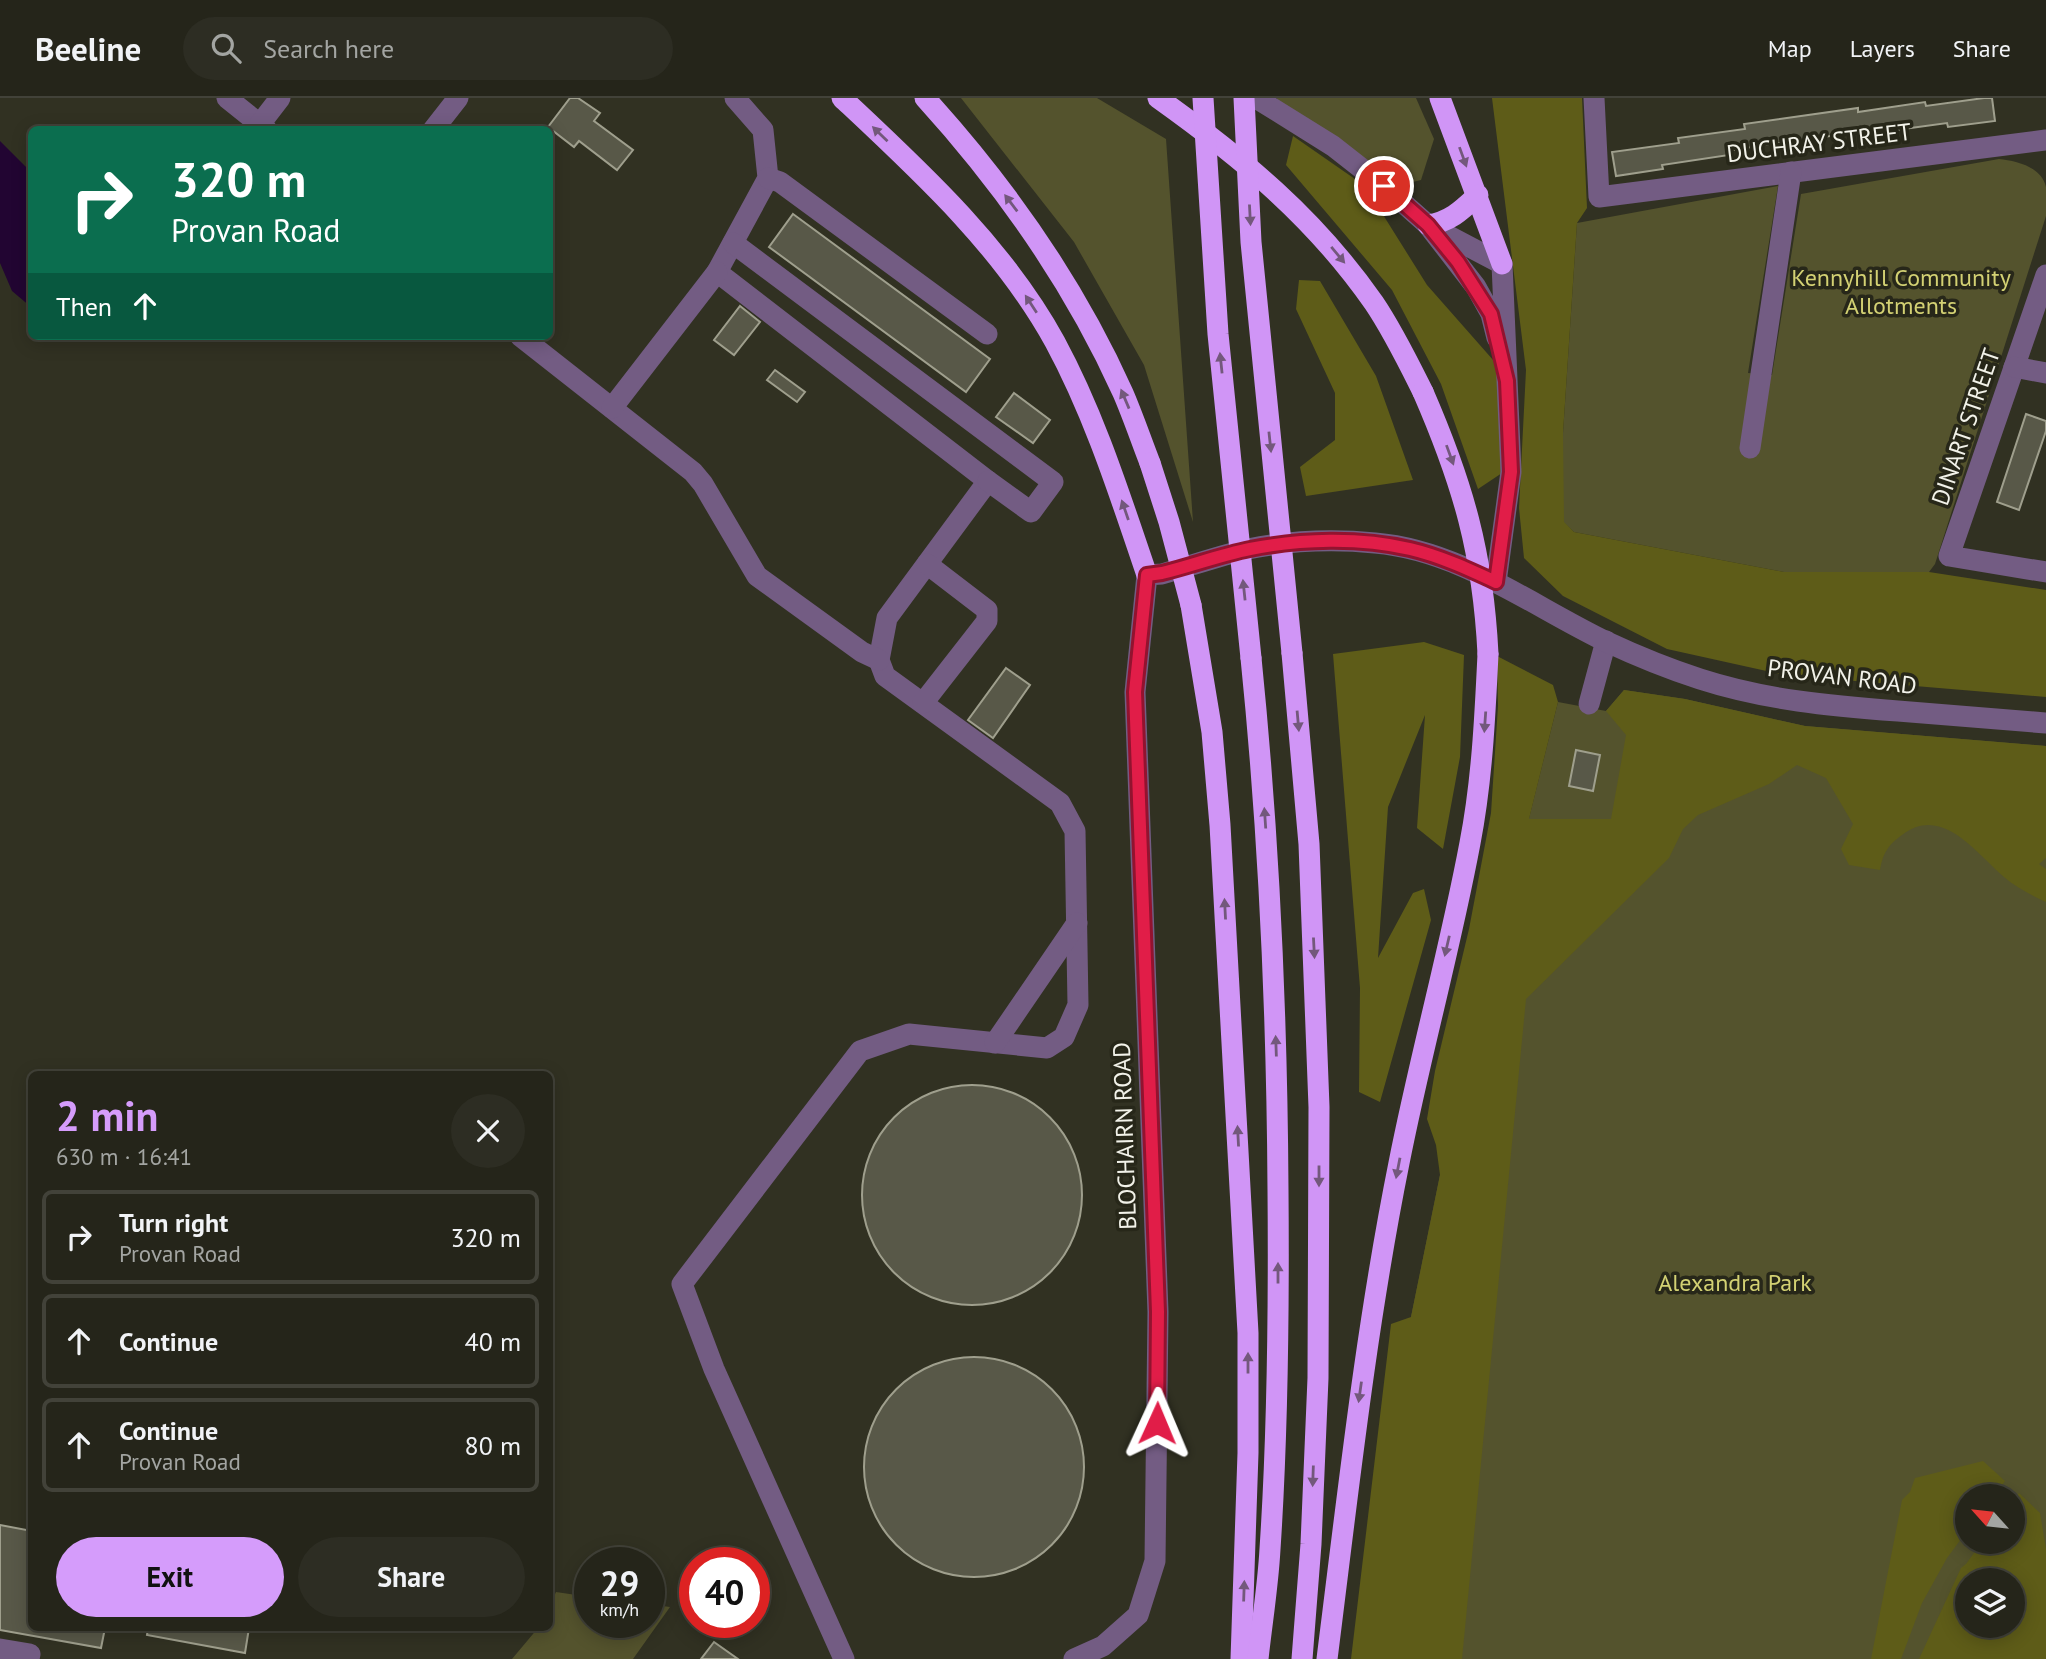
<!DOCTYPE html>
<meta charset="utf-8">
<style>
body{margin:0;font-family:"PT Sans",sans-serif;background:#2d2d23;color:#f1f3f6;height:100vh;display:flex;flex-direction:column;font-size:26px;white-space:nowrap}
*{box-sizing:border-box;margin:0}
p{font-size:23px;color:#a3a5a2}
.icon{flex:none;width:38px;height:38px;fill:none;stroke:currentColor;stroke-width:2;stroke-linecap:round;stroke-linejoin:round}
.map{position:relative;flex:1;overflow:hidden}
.details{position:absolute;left:28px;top:973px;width:525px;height:560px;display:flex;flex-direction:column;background:#25251a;border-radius:10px;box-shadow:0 4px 18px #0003,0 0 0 2px #424239}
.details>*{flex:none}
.guide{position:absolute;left:28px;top:28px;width:525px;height:214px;border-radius:10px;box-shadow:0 4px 18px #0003,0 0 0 2px #424239;background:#0b6e4f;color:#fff;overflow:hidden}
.needle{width:46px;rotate:297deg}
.buttons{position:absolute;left:1955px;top:1386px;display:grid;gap:14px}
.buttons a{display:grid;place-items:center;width:70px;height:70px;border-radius:50%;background:#25251a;box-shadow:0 4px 18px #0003,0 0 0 2px #424239;font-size:35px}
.speed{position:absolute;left:574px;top:1449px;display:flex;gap:14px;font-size:35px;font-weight:700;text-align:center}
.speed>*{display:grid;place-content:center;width:91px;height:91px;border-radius:50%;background:#25251a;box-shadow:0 4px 18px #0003,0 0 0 2px #424239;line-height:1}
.speed small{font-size:18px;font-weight:400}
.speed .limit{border:10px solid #d22;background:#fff;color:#111}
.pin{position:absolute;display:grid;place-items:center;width:60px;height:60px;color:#fff;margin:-30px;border:4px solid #fff;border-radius:50%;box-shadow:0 2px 7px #0007}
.me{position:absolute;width:77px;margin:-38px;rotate:1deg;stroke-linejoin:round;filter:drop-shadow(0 0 5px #0008)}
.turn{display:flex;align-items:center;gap:24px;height:147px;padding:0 28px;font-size:32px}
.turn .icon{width:91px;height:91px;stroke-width:2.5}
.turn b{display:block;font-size:49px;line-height:60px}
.then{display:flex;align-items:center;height:66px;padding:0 28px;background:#0003;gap:14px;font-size:26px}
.round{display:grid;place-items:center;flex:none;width:74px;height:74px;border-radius:37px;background:#2d2d23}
.summary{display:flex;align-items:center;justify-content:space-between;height:119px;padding:0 28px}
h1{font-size:42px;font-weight:700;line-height:52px;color:#d59cfb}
.cta{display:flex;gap:14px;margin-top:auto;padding:14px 28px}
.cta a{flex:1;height:80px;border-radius:42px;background:#d59cfb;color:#111;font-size:28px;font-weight:700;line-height:80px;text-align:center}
.cta a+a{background:#2d2d23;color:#f1f3f6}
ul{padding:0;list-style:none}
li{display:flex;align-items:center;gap:21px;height:94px;margin:0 14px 10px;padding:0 14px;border:4px solid #424239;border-radius:10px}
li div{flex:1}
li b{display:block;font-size:26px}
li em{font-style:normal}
header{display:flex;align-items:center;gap:42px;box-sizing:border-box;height:98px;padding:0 35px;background:#25251a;border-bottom:2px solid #424239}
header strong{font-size:33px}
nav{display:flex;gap:38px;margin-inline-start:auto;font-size:24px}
.search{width:490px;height:63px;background:#2d2d23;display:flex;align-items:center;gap:18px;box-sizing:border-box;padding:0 24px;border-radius:38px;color:#a3a5a2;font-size:26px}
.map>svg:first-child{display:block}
.green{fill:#54532d;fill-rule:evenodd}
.forest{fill:#5e5c18;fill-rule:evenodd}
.water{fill:#220532}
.building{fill:#585848;stroke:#9f9f8d;stroke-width:2}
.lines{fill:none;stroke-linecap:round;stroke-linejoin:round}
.minor{stroke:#735c83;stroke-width:21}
.highway{stroke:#d095f6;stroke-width:21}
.highway-bridge{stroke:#d095f6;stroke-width:21}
.oneway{fill:#73587c}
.route-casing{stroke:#92132f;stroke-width:18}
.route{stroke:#e11d48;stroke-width:12}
.labels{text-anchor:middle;stroke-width:7;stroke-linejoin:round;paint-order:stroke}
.street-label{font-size:24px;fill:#f2f2e9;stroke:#272719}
.park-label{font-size:24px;fill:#d3d173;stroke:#272719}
</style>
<header>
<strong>Beeline</strong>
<div class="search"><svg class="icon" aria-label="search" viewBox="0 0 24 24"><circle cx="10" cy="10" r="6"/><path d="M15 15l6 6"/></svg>Search here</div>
<nav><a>Map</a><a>Layers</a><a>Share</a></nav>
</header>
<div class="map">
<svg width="2046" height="1561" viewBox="0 0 2046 1561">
<rect width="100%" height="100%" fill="#313122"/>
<g class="green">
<polygon points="961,0 1097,0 1166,41 1193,424 1144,267 1074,144"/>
<polygon points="1277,0 1416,0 1434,41 1421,82 1396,88 1277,3"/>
<path d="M 1999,61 C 2016,63 2041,68 2046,89 C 2046,97 2046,109 2046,118 L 1935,466 L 1929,474 L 1784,474 L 1574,434 L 1563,424 L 1563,335 L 1577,125 L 1778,88 L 1748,275 L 1772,277 L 1801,96 Z"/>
<path d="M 1624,592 L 1685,601 L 1805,628 L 2046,648 L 2046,1561 L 1362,1561 L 1411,1219 L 1440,1077 L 1558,604 L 1606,613 ZM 1967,1398 L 2012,1398 L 2012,1444 L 1967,1444 ZM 1967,1482 L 2012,1482 L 2012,1528 L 1967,1528 Z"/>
<polygon points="556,1494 590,1499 590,1524 649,1524 649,1506 670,1509 633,1561 512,1561 538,1530 550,1530 550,1507"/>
</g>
<g class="forest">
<polygon points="1492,0 1582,0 1587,110 1577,125 1563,335 1564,424 1574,434 1784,474 1929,474 2046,492 2046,599 1784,577 1667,551 1563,498 1524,460 1519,410 1526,272"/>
<polygon points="1293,38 1365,88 1427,187 1501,271 1502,375 1478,391 1441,286 1392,192 1286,67"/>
<polygon points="1299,182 1320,183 1376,278 1413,382 1306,398 1300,369 1335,342 1335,295 1296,211"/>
<polygon points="1424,544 1464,557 1460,659 1443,751 1417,730 1425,617 1388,709 1378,860 1413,795 1424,791 1431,822 1380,1004 1359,994 1360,890 1333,556"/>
<path d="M 1497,558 L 1553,587 L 1558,604 L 1529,721 L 1611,721 L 1626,637 L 1606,613 L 1624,592 L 1685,601 L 1805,628 L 2046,648 L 2046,760 L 2039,766 L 2046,771 L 2046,804 C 2031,797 2017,790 2004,779 C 1976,755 1942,706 1902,737 C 1888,747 1883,755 1880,772 L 1849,767 L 1841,751 L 1853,726 L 1826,680 L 1797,667 L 1769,686 L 1698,717 L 1683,731 L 1669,760 L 1526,901 L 1462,1561 L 1351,1561 L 1391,1226 L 1411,1219 L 1440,1077 L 1436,1047 L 1427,1021 L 1435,973 L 1469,831 L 1491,715 L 1498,608 Z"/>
<polygon points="1983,1363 2005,1383 1994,1398 1967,1398 1967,1433 1947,1460 1922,1505 1901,1561 1871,1561 1902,1402 1910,1394 1915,1380"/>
<path d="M 2019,1395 L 2040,1415 L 2046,1451 L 2046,1561 L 1919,1561 L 1961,1470 L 1966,1466 L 1982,1444 L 2012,1444 L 2013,1403 ZM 1967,1482 L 2012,1482 L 2012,1528 L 1967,1528 Z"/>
</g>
<polygon class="water" points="0,43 31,74 31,209 12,193 0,165"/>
<g class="building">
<polygon points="570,0 578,0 600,15 594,23 633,52 617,72 579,43 574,49 548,29"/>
<polygon points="1984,0 1992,0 1995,23 1948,29 1947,25 1881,34 1881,31 1758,48 1728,53 1729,57 1662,67 1663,71 1616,78 1612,54 1679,45 1678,40 1745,31 1744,26 1858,10 1858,14 1925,4 1926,8"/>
<polygon points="793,116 990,261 966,294 769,149"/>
<polygon points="740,208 760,224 734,257 714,242"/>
<polygon points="775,272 805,294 797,304 767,282"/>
<polygon points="1014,295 1050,322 1033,345 996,319"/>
<polygon points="2026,316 2046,323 2046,333 2019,412 1997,404"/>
<polygon points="1006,570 1030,587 993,640 968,622"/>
<polygon points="1576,652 1600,657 1593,693 1569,688"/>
<circle cx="972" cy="1097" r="110"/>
<circle cx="974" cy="1369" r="110"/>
<polygon points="0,1427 32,1433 32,1530 105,1530 101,1550 0,1532"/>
<polygon points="148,1530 249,1530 245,1555 147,1537"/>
<polygon points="714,1544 738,1561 701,1561"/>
</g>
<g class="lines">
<g class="minor">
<polyline points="227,0 267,32"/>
<polyline points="735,0 763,32 768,80 717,174 988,383 887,520 879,562 885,578 1060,705 1075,733 1078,907 1064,939 1047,950 909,936 860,953 682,1186 714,1271 844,1561"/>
<polyline points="1256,0 1333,48 1384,88 1428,127 1476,189 1491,216 1497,240"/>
<polyline points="1594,0 1599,99 2046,42"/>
<polyline points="260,26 280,0"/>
<polyline points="433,32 458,0"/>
<polyline points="768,80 780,84 987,236"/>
<polyline points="1428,127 1502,166 1511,374 1496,484"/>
<polyline points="733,145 1053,384 1031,414 988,383"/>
<polyline points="2046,177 1949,458 2046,474"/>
<polyline points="520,238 693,374 703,386 757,478 862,554 879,562"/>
<polyline points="2014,269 2046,275"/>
<polyline points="612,310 717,174"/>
<polyline points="1750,350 1791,74"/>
<polyline points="923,605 987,523 987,512 927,466"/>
<polyline points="1589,606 1606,543"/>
<polyline points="995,945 1077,825"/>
<polyline points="0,1551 30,1556 29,1561"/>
<path d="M 1074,1561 L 1103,1548 L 1138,1517 L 1155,1463 L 1158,1214 L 1135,594 L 1147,477 L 1162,476 C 1190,468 1219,458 1248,451 C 1288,443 1334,441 1375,445 C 1460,452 1532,508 1607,544 C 1637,558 1669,571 1700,581 C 1765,602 1831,608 1898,613 C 1948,617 1997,621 2046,625"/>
</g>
<g class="highway">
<path d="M 842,0 C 920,73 1003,149 1055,244 C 1095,318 1120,398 1147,477"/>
<path d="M 925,0 C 1005,88 1074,186 1123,295 C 1133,318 1141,342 1150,365"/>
<path d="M 1158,0 C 1242,60 1314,119 1374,205 C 1393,233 1408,264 1423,294"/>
<polyline points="1440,0 1502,166"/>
<path d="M 1428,127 C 1450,124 1462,112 1478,97"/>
<polyline points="1191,507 1212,634 1220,727 1248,1235 1248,1355 1241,1561"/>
<polyline points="1292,555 1309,746 1319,1009 1318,1280 1311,1446 1302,1561"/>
<path d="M 1251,560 C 1269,737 1277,914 1278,1092 C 1279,1211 1278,1331 1270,1451 C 1268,1488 1262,1524 1258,1561"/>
<path d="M 1327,1561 C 1348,1395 1366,1229 1399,1065 C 1420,958 1450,852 1470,745 C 1482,683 1485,619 1488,556"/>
</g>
<g class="highway-bridge">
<polyline points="1203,0 1218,236 1251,560"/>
<polyline points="1244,0 1251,144 1292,555"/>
<path d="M 1423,294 C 1463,386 1483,455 1488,556"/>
<polyline points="1150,365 1169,424 1191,507"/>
</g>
</g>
<defs><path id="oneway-solid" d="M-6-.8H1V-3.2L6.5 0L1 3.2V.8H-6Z" transform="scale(1.75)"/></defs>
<g class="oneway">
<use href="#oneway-solid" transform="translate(880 36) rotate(-136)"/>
<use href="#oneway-solid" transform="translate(1463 59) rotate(70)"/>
<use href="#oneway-solid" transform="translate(1011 105) rotate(-127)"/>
<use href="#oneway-solid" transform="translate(1250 117) rotate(87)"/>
<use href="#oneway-solid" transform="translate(1338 157) rotate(50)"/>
<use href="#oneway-solid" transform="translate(1031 206) rotate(-123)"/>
<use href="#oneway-solid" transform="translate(1221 265) rotate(-96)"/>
<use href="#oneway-solid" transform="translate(1125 301) rotate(-113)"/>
<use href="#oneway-solid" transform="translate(1270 344) rotate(84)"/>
<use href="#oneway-solid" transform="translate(1450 357) rotate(70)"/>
<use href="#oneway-solid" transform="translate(1125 412) rotate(-109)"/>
<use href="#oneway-solid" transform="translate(1244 492) rotate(-96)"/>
<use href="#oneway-solid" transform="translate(1298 623) rotate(85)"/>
<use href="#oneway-solid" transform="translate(1485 624) rotate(94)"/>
<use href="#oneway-solid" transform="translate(1265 720) rotate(-94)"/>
<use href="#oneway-solid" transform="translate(1225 811) rotate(-93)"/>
<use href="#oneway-solid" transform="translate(1447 848) rotate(103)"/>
<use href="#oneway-solid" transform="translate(1314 850) rotate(87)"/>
<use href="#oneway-solid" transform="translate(1276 948) rotate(-92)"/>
<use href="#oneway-solid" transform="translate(1238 1038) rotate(-93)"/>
<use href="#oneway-solid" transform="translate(1398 1070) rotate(101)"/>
<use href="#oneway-solid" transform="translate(1319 1078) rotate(90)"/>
<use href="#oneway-solid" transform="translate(1278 1175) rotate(-90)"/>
<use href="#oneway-solid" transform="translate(1248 1265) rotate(-90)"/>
<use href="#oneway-solid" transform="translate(1360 1294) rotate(98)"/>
<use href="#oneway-solid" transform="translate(1313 1378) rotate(92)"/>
<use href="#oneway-solid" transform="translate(1244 1493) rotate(-88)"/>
</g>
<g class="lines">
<defs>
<path id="route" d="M 1157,1325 L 1158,1214 L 1135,594 L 1147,477 L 1162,475 C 1191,468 1220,457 1250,451 C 1301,441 1359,439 1410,451 C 1440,458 1468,471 1496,484 L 1511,374 L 1507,283 L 1491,216 L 1458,164 L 1428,127 L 1384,88"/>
</defs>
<use href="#route" class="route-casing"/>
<use href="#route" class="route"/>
</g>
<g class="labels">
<g class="street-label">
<text transform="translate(1819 45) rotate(-7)" y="8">DUCHRAY STREET</text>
<text transform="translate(1966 329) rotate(-71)" y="8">DINART STREET</text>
<text transform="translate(1842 579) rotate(7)" y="8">PROVAN ROAD</text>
<text transform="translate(1125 1038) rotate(-92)" y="8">BLOCHAIRN ROAD</text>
</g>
<g class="park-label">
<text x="1901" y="188">Kennyhill Community<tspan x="1901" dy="28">Allotments</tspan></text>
<text x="1735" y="1193">Alexandra Park</text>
</g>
</g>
</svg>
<div class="buttons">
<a><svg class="needle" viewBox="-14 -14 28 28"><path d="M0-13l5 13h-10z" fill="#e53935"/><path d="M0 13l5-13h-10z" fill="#a3a5a2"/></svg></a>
<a><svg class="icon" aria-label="layers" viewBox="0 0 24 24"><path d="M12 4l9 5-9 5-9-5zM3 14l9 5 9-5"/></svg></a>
</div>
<div class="speed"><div>29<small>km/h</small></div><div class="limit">40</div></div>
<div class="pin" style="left:1384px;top:88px;background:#d93025"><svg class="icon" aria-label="arrive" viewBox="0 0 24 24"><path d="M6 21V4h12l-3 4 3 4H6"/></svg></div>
<svg class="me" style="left:1157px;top:1325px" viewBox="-20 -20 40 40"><path d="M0-17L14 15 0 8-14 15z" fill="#e11d48" stroke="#fff" stroke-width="4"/></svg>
<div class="guide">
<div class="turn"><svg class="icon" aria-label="right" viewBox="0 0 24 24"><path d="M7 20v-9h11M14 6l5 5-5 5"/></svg><div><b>320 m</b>Provan Road</div></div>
<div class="then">Then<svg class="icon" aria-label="ahead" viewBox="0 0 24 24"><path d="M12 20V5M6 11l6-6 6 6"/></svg></div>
</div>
<section class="details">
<div class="summary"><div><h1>2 min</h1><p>630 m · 16:41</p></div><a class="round"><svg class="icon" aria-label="close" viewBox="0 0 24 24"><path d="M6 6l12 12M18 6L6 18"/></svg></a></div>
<ul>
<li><svg class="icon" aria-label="right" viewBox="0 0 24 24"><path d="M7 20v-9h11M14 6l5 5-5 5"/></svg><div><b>Turn right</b><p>Provan Road</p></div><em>320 m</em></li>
<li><svg class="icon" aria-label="ahead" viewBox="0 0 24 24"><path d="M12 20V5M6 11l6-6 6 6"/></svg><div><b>Continue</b></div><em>40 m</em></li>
<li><svg class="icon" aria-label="ahead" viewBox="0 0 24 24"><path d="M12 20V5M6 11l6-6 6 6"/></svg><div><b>Continue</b><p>Provan Road</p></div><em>80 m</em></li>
</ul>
<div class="cta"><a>Exit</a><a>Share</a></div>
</section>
</div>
